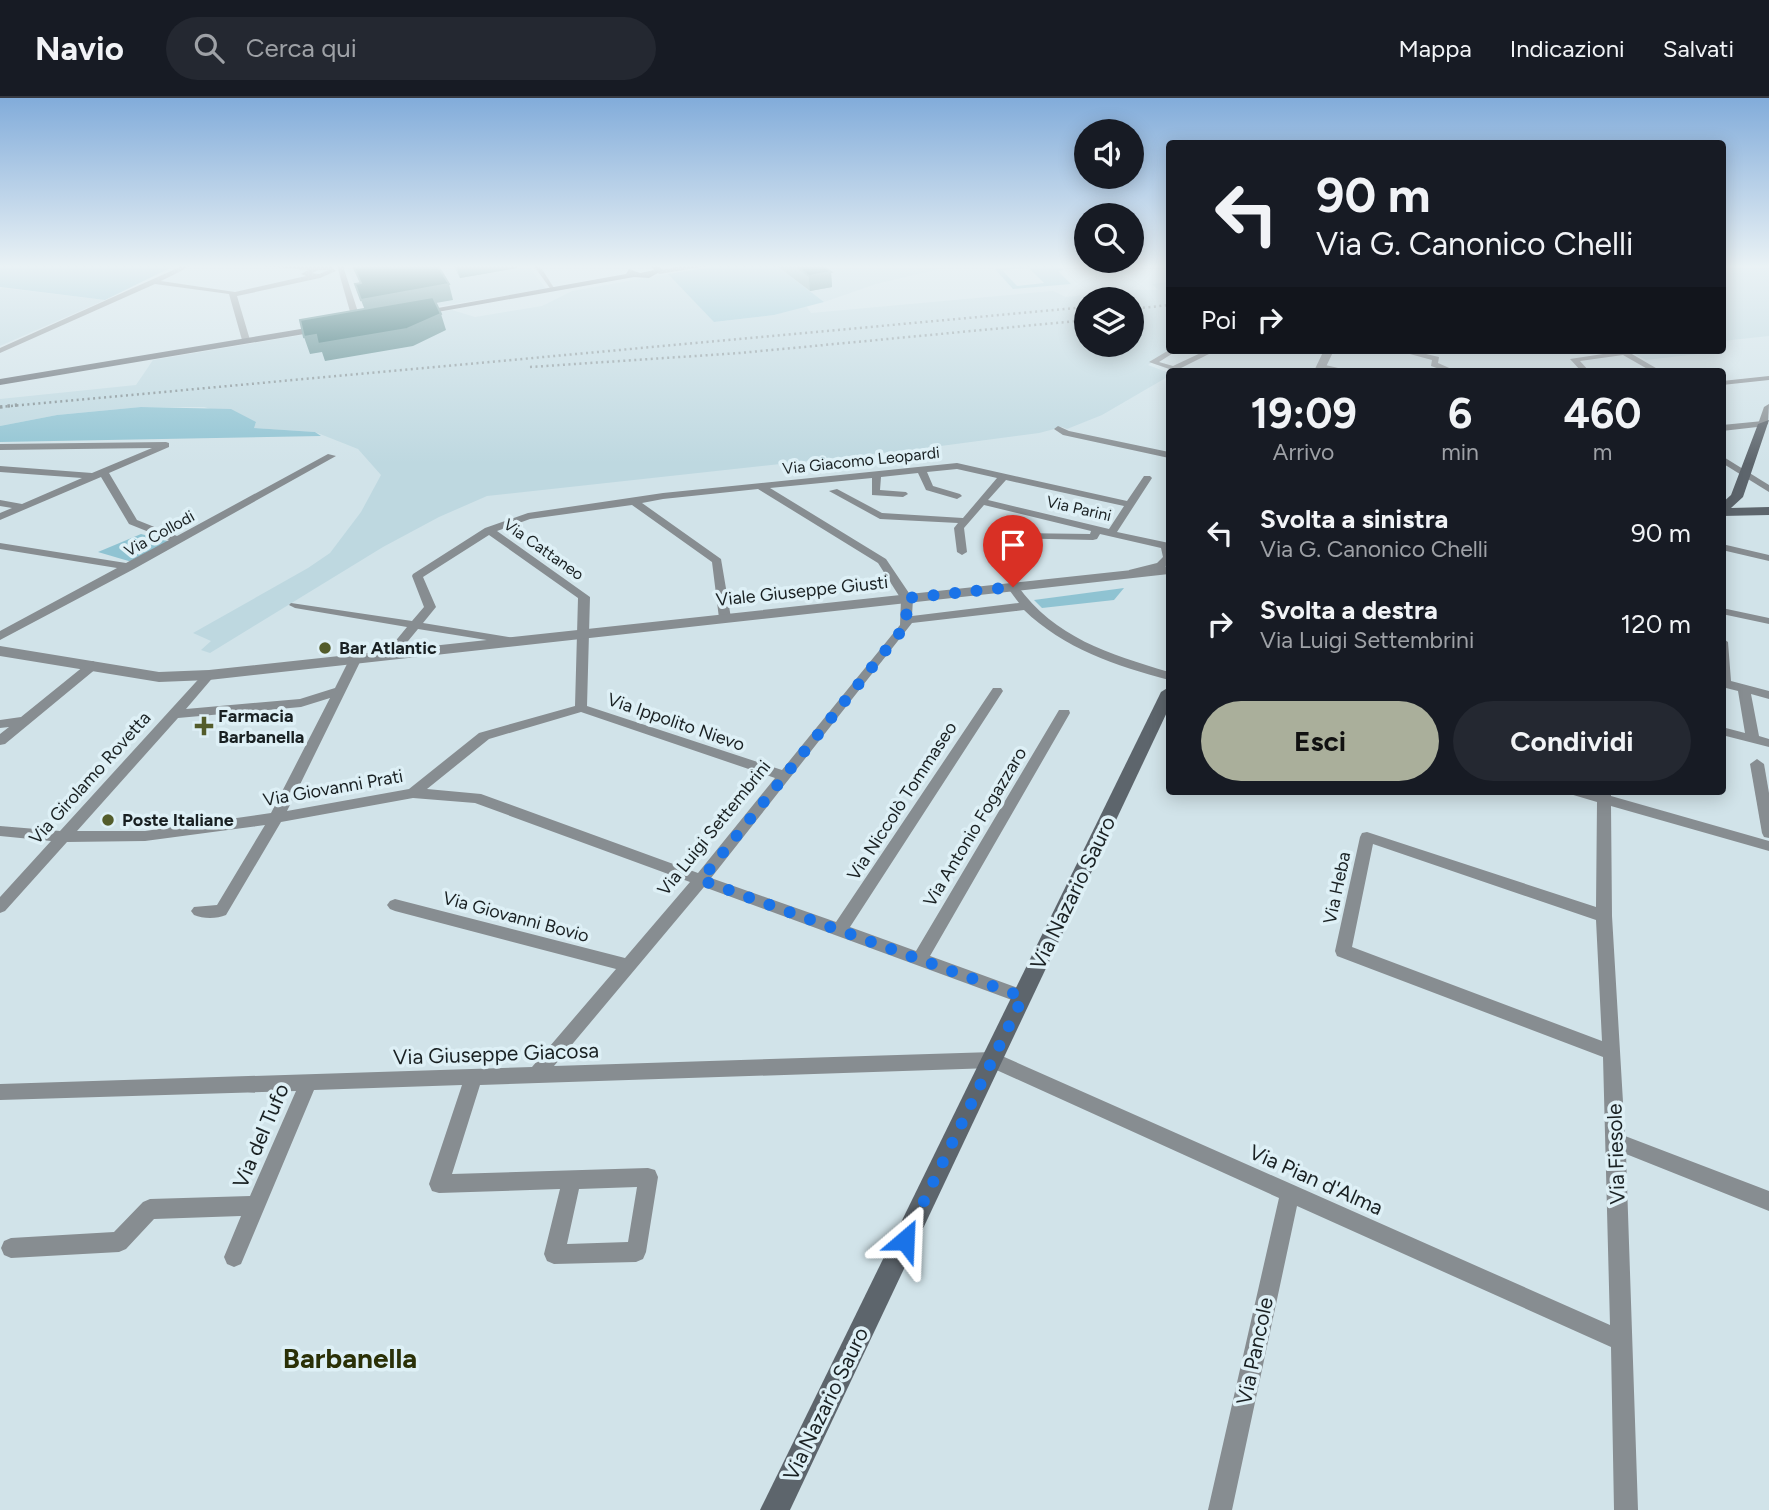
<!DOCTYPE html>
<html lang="it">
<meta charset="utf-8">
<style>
body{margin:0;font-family:Figtree,sans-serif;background:#242831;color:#f1f3f6;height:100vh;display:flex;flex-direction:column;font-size:26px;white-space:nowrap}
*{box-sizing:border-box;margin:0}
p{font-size:23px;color:#9ea1a6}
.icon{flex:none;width:38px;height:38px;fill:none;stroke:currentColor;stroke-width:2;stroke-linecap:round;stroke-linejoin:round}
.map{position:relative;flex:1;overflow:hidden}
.panel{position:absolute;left:1166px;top:270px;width:560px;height:427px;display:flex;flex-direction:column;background:#171b24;border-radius:7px;box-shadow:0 4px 18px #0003}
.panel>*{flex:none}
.guide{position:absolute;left:1166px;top:42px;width:560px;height:214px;border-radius:7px;box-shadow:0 4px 18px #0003;background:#171b24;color:#f1f3f6;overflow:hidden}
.fabs{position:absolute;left:1074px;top:21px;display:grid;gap:14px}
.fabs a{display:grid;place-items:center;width:70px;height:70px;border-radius:50%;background:#171b24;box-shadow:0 4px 18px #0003;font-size:35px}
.pin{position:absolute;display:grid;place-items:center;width:60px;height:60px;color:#fff;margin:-72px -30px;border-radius:50% 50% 50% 0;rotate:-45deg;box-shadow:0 0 7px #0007}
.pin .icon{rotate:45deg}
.me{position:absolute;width:77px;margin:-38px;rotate:26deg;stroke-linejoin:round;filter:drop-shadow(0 0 5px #0008)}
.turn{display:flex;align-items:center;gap:24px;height:147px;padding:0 35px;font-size:32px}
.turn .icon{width:91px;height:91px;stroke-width:2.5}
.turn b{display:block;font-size:49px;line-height:60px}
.then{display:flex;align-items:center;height:66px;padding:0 35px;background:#0003;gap:14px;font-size:26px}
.eta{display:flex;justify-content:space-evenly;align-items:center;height:119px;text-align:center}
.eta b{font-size:42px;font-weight:700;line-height:49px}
.button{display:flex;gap:14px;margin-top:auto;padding:14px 35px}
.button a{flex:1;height:80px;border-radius:42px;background:#aaaf9b;color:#111;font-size:28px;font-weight:700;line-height:80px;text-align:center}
.button a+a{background:#242831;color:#f1f3f6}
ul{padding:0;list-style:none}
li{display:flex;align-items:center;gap:21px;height:91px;padding:0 35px}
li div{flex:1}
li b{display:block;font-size:26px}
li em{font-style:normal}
header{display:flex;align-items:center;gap:42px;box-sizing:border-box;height:98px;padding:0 35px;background:#171b24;border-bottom:2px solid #363941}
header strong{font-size:33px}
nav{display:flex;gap:38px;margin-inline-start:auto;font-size:24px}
.search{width:490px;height:63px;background:#242831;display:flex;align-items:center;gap:18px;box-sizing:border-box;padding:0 24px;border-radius:38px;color:#9ea1a6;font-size:26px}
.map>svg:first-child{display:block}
.built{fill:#bed8e0;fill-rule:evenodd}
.green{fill:#8fc3d2}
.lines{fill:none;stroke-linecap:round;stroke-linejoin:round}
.minor{fill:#878d91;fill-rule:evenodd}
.tertiary{fill:#878d91;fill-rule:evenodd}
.secondary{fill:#5d656c;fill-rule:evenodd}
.rail-far1{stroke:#7a878b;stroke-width:2.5;stroke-dasharray:2 3.5;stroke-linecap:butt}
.rail{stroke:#7a878b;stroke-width:3.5;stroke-dasharray:2.5 5;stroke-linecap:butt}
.wall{fill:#6c979b}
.shaded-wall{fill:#44797c}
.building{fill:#074b4d;stroke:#44797c;stroke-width:2}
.route{stroke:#1a73e8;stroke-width:12;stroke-dasharray:0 21.6}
.poi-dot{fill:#535c2b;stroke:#def0f6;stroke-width:2.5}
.labels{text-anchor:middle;stroke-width:7;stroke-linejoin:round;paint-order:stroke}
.far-street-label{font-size:16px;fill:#192022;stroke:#def0f6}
.street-label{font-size:18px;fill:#192022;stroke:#def0f6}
.poi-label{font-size:18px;font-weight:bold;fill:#192022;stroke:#def0f6;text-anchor:start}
.near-street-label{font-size:21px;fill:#192022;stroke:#def0f6}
.near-district-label{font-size:28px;font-weight:bold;fill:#2a3007;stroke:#def0f6}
</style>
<header>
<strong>Navio</strong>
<div class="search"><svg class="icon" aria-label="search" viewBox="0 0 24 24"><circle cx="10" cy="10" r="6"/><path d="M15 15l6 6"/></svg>Cerca qui</div>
<nav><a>Mappa</a><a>Indicazioni</a><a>Salvati</a></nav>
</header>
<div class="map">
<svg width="1769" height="1412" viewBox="0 0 1769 1412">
<rect width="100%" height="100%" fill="#d1e3e9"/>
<g class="built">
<polygon points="528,168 546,191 368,220 347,169"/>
<polygon points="777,168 952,168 876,186 824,204"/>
<polygon points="1722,168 1769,168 1769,238 1722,243"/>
<path d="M 668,176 L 715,224 L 774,217 L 806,208 L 811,215 L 1053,193 L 1066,199 L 1127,192 L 1158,192 L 1152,186 L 1169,184 L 1171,252 L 1148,267 L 1169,275 L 1169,278 L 1102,317 L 1067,331 L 1062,329 L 1039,335 L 918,351 L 487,398 L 439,419 L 383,449 L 210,555 L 201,552 L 211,543 L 193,535 L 308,470 L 330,455 L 361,414 L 381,377 L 358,351 L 315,334 L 253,330 L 256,325 L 204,309 L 141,309 L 57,317 L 0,328 L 0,301 L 136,287 L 153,262 L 452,212 L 475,219 L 542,208 L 572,193 ZM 1087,201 L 1132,201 L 1132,247 L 1087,247 Z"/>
<polygon points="3,190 105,202 0,248 0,191"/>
<polygon points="1627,252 1721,252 1723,253 1646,262"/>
</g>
<g class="green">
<polygon points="0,168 174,168 105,202 0,189"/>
<polygon points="717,168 777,168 824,204 774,217 714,224 668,176"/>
<polygon points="1023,168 1025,170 1002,172 1017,188 1044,185 1027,168 1056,168 1064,172 1058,173 1071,186 1013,191 995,171"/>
<polygon points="141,309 231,311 256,324 254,330 315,334 321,338 0,344 0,328 57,317"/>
<polygon points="141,436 171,444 132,464 98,454"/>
<polygon points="1124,490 1114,502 1042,510 1034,502"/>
</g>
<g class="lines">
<g class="minor">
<path d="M 182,168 L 191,168 L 161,183 L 235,194 L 306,178 L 301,176 L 308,172 L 263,168 L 330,168 L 336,173 L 320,180 L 237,198 L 250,242 L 246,244 L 242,242 L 229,196 L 155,186 L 0,255 L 0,250 ZM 319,172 L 329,172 L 319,176 L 312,175 Z"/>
<polygon points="337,168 343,168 359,217 354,228 347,226 351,217"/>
<polygon points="534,168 540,168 556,193 552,193"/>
<polygon points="1169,252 1178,252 1159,264 1173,268 1207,252 1217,252 1175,273 1149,264"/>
<polygon points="1395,252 1409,252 1439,259 1438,265 1456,273 1445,273 1431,268 1432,262"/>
<polygon points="1615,252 1625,252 1661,273 1651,273 1623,257 1580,263 1589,273 1581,273 1570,261 1616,254"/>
<polygon points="1321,266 1351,273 1318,270 1317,268"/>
<polygon points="1769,278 1769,282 1722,287 1722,283"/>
<polygon points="1763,323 1766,324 1766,328 1722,333 1722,327"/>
<polygon points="1058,328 1069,333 1169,354 1169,360 1063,337 1054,331"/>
<polygon points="166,344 169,345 169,349 109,375 137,422 177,438 328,356 336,358 134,471 0,542 0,533 117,470 0,451 0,445 126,465 169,442 129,426 101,379 0,422 0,415 12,410 0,408 0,402 22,406 82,380 0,374 0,368 92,375 152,350 0,352 0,346"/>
<polygon points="1722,358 1769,387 1769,394 1722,365"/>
<path d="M 957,365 L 1127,403 L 1144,378 L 1150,378 L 1152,380 L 1117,434 L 1169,445 L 1169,464 L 1165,469 L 1129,476 L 1129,472 L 1157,465 L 1163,459 L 1161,450 L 1100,436 L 1097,441 L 1093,442 L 1003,440 L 1002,438 L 1007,435 L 1090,436 L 1091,433 L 984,407 L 964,430 L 967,454 L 962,457 L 957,454 L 954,430 L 958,425 L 880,421 L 829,393 L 837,391 L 882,415 L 963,420 L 997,380 L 957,371 L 927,374 L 933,388 L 960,396 L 962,398 L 957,401 L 926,392 L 918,375 L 881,379 L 880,392 L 906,394 L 908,396 L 903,399 L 872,397 L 872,380 L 770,390 L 886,461 L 913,501 L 912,518 L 1019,505 L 1007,489 L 1009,487 L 1017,487 C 1055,540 1109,556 1169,574 L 1169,582 C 1116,568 1063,550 1024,512 L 912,525 L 711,780 L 836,824 L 993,590 L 1001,590 L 1003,593 L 850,829 L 916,853 L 1059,612 L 1069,612 L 1070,615 L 930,858 L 1029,894 L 1031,899 L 1029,904 L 1023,906 L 704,789 L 554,968 L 993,954 L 1610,1227 L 1603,959 L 1337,858 L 1335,853 L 1360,739 L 1362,735 L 1367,734 L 1596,809 L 1597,704 L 1570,696 L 1568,693 L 1611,693 L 1611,698 L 1769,743 L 1769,753 L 1611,708 L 1612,818 L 1625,1038 L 1769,1093 L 1769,1113 L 1626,1056 L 1638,1412 L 1614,1412 L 1611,1249 L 1297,1108 L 1232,1412 L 1208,1412 L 1279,1100 L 992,970 L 480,987 L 452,1076 L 648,1070 L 655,1072 L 658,1079 L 646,1154 L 643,1161 L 636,1164 L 554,1166 L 547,1163 L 544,1156 L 560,1091 L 439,1095 L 432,1093 L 429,1086 L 462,987 L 314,992 L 241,1166 L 234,1169 L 227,1166 L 224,1159 L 241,1118 L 154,1121 L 126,1151 L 119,1154 L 11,1160 L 4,1157 L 1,1150 L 4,1143 L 11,1140 L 114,1134 L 143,1104 L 150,1101 L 250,1098 L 296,993 L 0,1002 L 0,986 L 532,969 L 616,871 L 395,813 L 390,811 L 387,807 L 390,803 L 395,801 L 625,860 L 690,784 L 475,705 L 413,700 L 281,724 L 226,817 C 217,821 203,821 194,817 L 191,813 L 194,809 L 217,807 L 265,727 L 145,743 L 67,744 L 5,813 L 0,815 L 0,799 L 51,743 L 0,738 L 0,728 L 60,733 L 205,574 L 213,574 L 215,577 L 186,611 L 300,601 L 335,590 L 349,562 L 355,558 L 361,562 L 287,713 L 409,691 L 479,635 L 575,608 L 578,500 L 489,437 L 423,479 L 436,509 L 423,525 L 514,540 L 518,541 L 518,547 L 418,531 L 394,560 L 390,561 L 384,557 L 407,529 L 295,510 L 289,507 L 291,505 L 412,523 L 424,509 L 412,478 L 413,476 L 485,430 L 528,415 L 663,395 ZM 1006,382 L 1124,408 L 1109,431 L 988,402 ZM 758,391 L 878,465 L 901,501 L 900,527 L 782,672 L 587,608 L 590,499 L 497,433 L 530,421 L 632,407 L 712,464 L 719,520 L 725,523 L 731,520 L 721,461 L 642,405 L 663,401 ZM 330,600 L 271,715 L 145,733 L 77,733 L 178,620 L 301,609 ZM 581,614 L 775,680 L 698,775 L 481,696 L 427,691 L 489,641 ZM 1373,746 L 1596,822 L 1602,943 L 1352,849 ZM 637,1089 L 628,1144 L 567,1146 L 579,1091 Z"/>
<polygon points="1722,446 1769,457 1769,463 1722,452"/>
<polygon points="1722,510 1769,520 1769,526 1722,516"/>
<polygon points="1722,540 1728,544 1731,583 1769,593 1769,601 1751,596 1759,638 1769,641 1769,649 1722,637 1722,629 1745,635 1738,593 1722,589"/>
<polygon points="93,563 99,567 97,570 5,646 0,647 0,636 9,629 0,630 0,622 21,619 89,564"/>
<polygon points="1757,661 1764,666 1769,695 1769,740 1764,739 1762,735 1750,666"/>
</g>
<g class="tertiary">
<polygon points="681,168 708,168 659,176 655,173"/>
<polygon points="1324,252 1334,252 1324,273 1314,273"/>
<polygon points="1769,306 1768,326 1759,328 1758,326 1764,309"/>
<polygon points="1169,468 1169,476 209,582 159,584 0,558 0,548 159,574 209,572"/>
</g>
<g class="secondary">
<polygon points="650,168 659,168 663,172 649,180 634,179 415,218 410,215 626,176 629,171 640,175 654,172"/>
<polygon points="325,227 330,230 328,232 0,287 0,281"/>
<polygon points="1769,322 1743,399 1731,410 1769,409 1769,417 1722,418 1722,405 1731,397 1758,326"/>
<polygon points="1169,589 1169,610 790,1412 760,1412 1161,594"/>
</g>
<g class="rail-far1">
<polyline points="1132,211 1169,207"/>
<polyline points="530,269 740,255 1087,222"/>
<polyline points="0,309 1087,209"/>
</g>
<polyline class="rail" points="0,309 17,307"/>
</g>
<g class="wall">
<polygon points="454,168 517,168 517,170 460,180"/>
<polygon points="777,168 823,168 831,174 832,189 810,193"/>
</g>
<g class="shaded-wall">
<polygon points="457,168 517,168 517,170 460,180"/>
<polygon points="831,174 832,189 810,193 809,178"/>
<polygon points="449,186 453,202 367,217 361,202"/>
<polygon points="441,216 446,232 413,248 325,263 322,254 310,256 304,239"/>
</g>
<g class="building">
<polygon points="366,168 392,168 393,170 406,168 438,168 449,186 361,202 355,186 361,185 354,170"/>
<polygon points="796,168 823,168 831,174 809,178"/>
<polygon points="433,199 441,216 407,231 318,246 316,237 304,239 300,222"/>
</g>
<linearGradient id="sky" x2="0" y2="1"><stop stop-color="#82acda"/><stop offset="0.46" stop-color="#eaf2f5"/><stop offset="1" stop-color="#eaf2f5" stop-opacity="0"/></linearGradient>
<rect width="1769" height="366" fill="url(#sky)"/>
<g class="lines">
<polyline class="route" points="905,1142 1023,899 701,782 906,527 907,500 1013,489"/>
</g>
<g class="poi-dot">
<circle cx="325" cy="550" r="7"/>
<path d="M200.5 617.5h7v7h7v7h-7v7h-7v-7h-7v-7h7z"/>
<circle cx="108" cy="722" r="7"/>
</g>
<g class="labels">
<g class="far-street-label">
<text transform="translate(861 362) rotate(-6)" y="6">Via Giacomo Leopardi</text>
<text transform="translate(1079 410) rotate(13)" y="6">Via Parini</text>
<text transform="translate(159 435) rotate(-29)" y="6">Via Collodi</text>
<text transform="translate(544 451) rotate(35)" y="6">Via Cattaneo</text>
</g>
<g class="street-label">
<text transform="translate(802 493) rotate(-6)" y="6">Viale Giuseppe Giusti</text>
<text transform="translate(676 624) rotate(19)" y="6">Via Ippolito Nievo</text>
<text transform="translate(90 680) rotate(-48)" y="6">Via Girolamo Rovetta</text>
<text transform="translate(333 690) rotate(-10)" y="6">Via Giovanni Prati</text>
<text transform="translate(902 703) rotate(-57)" y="6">Via Niccolò Tommaseo</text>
<text transform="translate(975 729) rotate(-59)" y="6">Via Antonio Fogazzaro</text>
<text transform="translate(714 730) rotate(-51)" y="6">Via Luigi Settembrini</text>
<text transform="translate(1337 790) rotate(-78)" y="6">Via Heba</text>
<text transform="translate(516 819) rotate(15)" y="6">Via Giovanni Bovio</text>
</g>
<g class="poi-label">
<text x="339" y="556">Bar Atlantic</text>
<text x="218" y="624">Farmacia<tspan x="218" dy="21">Barbanella</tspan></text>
<text x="122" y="728">Poste Italiane</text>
</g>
<g class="near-street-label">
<text transform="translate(1073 795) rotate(-64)" y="7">Via Nazario Sauro</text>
<text transform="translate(496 956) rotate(-2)" y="7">Via Giuseppe Giacosa</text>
<text transform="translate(261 1038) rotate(-67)" y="7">Via del Tufo</text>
<text transform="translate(1616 1056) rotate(-92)" y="7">Via Fiesole</text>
<text transform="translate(1316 1082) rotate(24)" y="7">Via Pian d'Alma</text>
<text transform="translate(1255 1253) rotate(-78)" y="7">Via Pancole</text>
<text transform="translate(826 1306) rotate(-64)" y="7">Via Nazario Sauro</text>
</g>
<g class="near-district-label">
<text x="350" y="1270">Barbanella</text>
</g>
</g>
</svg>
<div class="fabs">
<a><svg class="icon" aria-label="sound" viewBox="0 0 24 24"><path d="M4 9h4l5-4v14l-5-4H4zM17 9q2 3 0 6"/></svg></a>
<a><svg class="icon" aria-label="search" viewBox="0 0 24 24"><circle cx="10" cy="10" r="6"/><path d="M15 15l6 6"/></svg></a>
<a><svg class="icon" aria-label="layers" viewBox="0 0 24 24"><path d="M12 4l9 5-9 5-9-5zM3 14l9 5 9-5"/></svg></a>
</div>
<div class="pin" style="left:1013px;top:489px;background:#d93025"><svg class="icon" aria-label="arrive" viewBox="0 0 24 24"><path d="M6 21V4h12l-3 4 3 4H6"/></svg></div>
<svg class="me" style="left:905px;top:1142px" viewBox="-20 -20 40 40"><path d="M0-17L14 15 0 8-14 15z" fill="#1a73e8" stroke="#fff" stroke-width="4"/></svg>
<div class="guide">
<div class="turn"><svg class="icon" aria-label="left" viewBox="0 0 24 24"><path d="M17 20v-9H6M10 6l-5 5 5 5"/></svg><div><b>90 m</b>Via G. Canonico Chelli</div></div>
<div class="then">Poi<svg class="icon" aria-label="right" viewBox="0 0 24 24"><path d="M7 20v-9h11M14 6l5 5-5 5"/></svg></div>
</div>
<section class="panel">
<div class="eta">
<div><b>19:09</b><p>Arrivo</p></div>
<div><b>6</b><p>min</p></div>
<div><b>460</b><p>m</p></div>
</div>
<ul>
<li><svg class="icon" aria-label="left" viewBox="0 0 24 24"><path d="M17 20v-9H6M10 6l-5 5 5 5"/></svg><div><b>Svolta a sinistra</b><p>Via G. Canonico Chelli</p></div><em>90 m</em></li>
<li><svg class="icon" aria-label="right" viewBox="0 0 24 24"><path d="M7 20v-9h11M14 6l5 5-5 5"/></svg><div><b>Svolta a destra</b><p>Via Luigi Settembrini</p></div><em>120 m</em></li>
</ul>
<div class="button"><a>Esci</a><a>Condividi</a></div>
</section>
</div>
